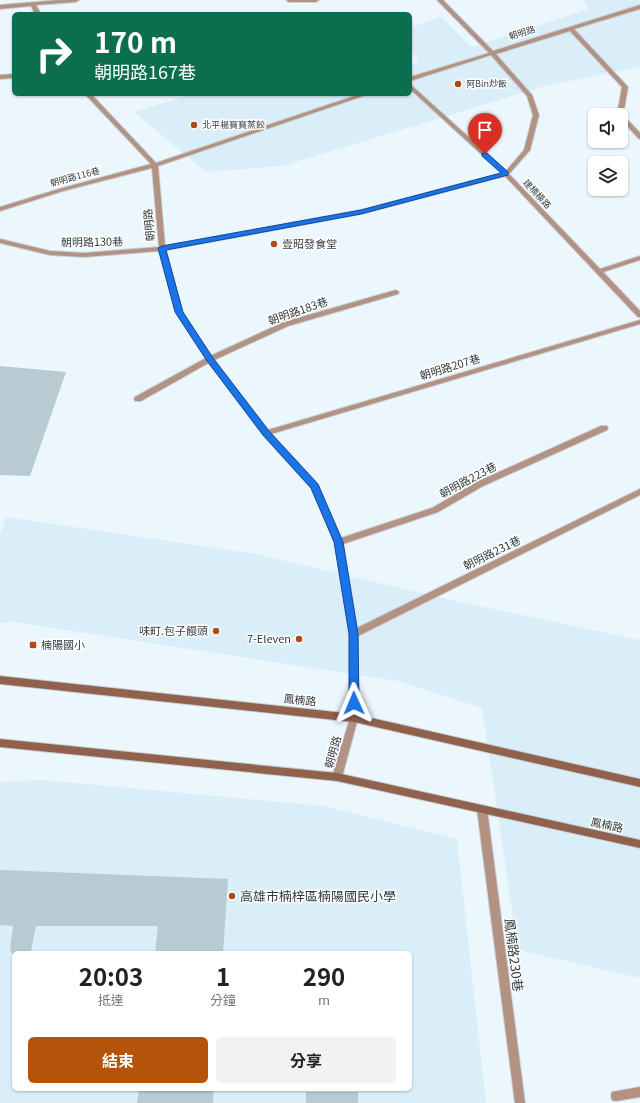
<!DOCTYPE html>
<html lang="zh-TW">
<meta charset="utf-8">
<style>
body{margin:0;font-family:Georgia,"Noto Sans TC",serif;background:#f2f2f2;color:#222;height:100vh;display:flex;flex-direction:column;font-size:15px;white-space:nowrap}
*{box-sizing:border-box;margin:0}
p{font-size:13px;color:#767676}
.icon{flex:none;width:22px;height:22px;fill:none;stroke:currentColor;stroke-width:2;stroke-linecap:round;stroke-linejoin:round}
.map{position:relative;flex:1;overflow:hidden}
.side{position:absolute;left:12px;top:951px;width:400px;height:140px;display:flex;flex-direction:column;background:#fff;border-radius:6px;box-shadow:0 1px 3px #0004}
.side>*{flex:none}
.top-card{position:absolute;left:12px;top:12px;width:400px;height:84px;border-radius:6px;box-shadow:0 1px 3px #0004;background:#0b6e4f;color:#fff;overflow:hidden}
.buttons{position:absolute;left:588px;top:108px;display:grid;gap:8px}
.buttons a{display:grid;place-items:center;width:40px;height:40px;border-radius:6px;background:#fff;box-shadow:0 1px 3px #0004;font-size:20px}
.pin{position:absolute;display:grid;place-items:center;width:34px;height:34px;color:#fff;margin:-41px -17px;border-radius:50% 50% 50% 0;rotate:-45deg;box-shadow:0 0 4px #0007}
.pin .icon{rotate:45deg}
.me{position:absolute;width:44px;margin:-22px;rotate:359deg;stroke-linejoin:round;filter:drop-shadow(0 0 3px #0008)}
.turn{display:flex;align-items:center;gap:14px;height:84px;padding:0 16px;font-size:18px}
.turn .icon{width:52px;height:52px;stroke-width:2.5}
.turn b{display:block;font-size:28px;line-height:34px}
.eta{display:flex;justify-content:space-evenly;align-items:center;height:68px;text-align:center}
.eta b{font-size:24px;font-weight:700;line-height:28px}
.cta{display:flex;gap:8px;margin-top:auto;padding:8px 16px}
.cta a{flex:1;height:46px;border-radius:6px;background:#b45309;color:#fff;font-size:16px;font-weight:700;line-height:46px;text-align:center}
.cta a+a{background:#f2f2f2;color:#222}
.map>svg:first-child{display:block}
.built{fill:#d9eef8;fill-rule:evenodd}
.building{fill:#b8cbd3}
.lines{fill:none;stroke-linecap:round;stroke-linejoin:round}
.lane-casing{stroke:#c7d2d7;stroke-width:2}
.street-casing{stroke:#c7d2d7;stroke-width:2}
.secondary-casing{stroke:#c7d2d7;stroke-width:2}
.lane{fill:#b39283;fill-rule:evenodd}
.street{fill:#b39283;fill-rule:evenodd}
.secondary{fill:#90624d;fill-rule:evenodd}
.route{fill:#1a73e8;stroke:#114b97}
.poi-dot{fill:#ae4b12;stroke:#fff;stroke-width:1.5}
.labels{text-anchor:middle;stroke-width:3;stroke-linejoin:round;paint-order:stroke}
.far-street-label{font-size:9px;fill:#343c3f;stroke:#fff}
.far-poi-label{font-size:9px;fill:#343c3f;stroke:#fff;text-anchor:start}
.street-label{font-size:11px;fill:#343c3f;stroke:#fff}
.poi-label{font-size:11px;fill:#343c3f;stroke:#fff;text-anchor:start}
.near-poi-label{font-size:13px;fill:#343c3f;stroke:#fff;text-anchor:start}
.near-street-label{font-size:13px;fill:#343c3f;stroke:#fff}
</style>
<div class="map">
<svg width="640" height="1103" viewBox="0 0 640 1103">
<rect width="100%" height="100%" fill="#ecf7fd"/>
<g class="built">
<polygon points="582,0 640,0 640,67 545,86 283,166 206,172 134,112 193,94 410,94 410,65 419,62 410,49 410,28 441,16 471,47 589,9"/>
<polygon points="6,517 256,554 451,600 640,640 640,978 518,950 482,708 398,681 14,622 0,623 0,535"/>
<path d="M 43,780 L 324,806 L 457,839 L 486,1103 L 0,1103 L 0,782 ZM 14,953 L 410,953 L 410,1089 L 14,1089 Z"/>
</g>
<g class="building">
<polygon points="0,366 66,372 30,476 0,475"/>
<polygon points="0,870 228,879 223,953 155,953 158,926 36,926 31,951 30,953 14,953 14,957 10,950 13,926 0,925"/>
<polygon points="139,1089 214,1089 213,1103 137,1103"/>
<rect x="306" y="1092" width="52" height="11"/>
</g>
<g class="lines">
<defs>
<g id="lane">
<polygon points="14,74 14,78 0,79 0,75"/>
<polygon points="396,290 399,292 398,294 288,326 212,361 141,401 135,401 134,399 135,397 208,357 284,322"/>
</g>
<g id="street">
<polygon points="59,0 79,0 76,2 36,5 41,14 35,14 31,6 0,9 0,5"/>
<polygon points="286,0 319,0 316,2 289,2"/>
<polygon points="437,0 443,0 493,51 640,5 640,9 574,29 628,87 623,115 640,133 640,139 638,138 621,119 621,115 617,115 622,87 570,31 496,54 532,95 539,115 530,150 509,174 600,269 640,256 640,260 603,272 640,311 640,317 638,317 505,176 361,214 166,250 182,312 212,357 268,430 640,320 640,324 271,434 317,484 341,538 432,508 477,482 601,426 607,426 608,428 607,430 483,486 438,512 343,544 357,628 640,489 640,495 358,636 358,718 342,777 340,780 337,781 334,780 332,777 350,718 350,634 335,542 311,488 263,435 208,361 176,312 159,251 84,257 50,255 0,243 0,239 50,251 84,253 159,247 152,168 63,191 0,211 0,207 59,189 151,164 85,94 91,94 156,163 360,94 369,94 158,166 165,246 361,210 502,173 410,89 410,84 506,171 524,150 533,115 527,96 491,55 410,81 410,77 489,53"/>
<polygon points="482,805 485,806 487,809 525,1103 515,1103 477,809 479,806"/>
<polygon points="640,1087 640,1097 616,1101 612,1100 611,1096 612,1092"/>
</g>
<g id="secondary">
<polygon points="0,676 354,714 640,779 640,787 354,722 0,684"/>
<polygon points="0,739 337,773 640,840 640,848 337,781 0,747"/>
</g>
</defs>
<use href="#lane" class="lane-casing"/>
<use href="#street" class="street-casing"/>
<use href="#secondary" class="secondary-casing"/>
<use href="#lane" class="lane"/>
<use href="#street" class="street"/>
<use href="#secondary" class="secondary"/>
</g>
<polygon class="route" points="482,153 487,153 508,172 508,175 361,214 166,250 183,312 213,358 269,431 318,484 343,542 358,634 359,703 358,706 354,707 351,706 349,703 349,634 334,542 311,488 263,435 207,361 175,312 158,248 162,246 361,210 501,173 482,156"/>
<g class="poi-dot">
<circle cx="458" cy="84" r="4"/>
<circle cx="194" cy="125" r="4"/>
<circle cx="274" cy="244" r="4"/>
<circle cx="216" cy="631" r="4"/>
<circle cx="299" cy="639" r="4"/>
<rect x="29" y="641" width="8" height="8" rx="2"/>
<circle cx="232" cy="896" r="4"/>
</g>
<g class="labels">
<g class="far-street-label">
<text transform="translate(522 33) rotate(-17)" y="3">朝明路</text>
<text transform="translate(75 177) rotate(-15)" y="3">朝明路116巷</text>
<text transform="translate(537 194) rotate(47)" y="3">建楠橫路</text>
</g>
<g class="far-poi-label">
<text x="466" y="87">阿Bin炒飯</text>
<text x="202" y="128">北平楊寶寶蒸餃</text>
</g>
<g class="street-label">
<text transform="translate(149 225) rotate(-95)" y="4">朝明路</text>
<text transform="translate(92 242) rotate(-1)" y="4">朝明路130巷</text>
<text transform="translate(298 311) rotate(-19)" y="4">朝明路183巷</text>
<text transform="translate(450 367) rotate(-17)" y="4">朝明路207巷</text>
<text transform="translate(468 480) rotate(-28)" y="4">朝明路223巷</text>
<text transform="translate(492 553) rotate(-26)" y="4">朝明路231巷</text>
<text transform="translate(300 700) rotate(6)" y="4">鳳楠路</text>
<text transform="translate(333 752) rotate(-74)" y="4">朝明路</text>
<text transform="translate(607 825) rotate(12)" y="4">鳳楠路</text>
</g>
<g class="poi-label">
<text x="282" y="248">壹昭發食堂</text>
<text x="208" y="635" text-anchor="end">味町.包子饅頭</text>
<text x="291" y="643" text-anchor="end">7-Eleven</text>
<text x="41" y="649">楠陽國小</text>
</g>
<g class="near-poi-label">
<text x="240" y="901">高雄市楠梓區楠陽國民小學</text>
</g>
<g class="near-street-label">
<text transform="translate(514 955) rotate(83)" y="5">鳳楠路230巷</text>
</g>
</g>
</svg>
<div class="buttons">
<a><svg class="icon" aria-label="sound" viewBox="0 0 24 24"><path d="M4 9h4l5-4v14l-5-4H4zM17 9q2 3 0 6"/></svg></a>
<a><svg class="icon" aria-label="layers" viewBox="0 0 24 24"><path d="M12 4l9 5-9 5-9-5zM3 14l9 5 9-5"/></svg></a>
</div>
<div class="pin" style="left:485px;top:154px;background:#d93025"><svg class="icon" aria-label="arrive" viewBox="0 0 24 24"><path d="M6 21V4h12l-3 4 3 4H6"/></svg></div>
<svg class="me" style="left:354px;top:703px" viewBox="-20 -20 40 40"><path d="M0-17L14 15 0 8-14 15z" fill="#1a73e8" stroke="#fff" stroke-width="4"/></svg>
<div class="top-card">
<div class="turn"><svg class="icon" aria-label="right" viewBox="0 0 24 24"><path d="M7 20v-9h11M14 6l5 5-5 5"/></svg><div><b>170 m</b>朝明路167巷</div></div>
</div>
<section class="side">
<div class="eta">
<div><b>20:03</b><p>抵達</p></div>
<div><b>1</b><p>分鐘</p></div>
<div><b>290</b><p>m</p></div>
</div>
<div class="cta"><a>結束</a><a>分享</a></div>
</section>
</div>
